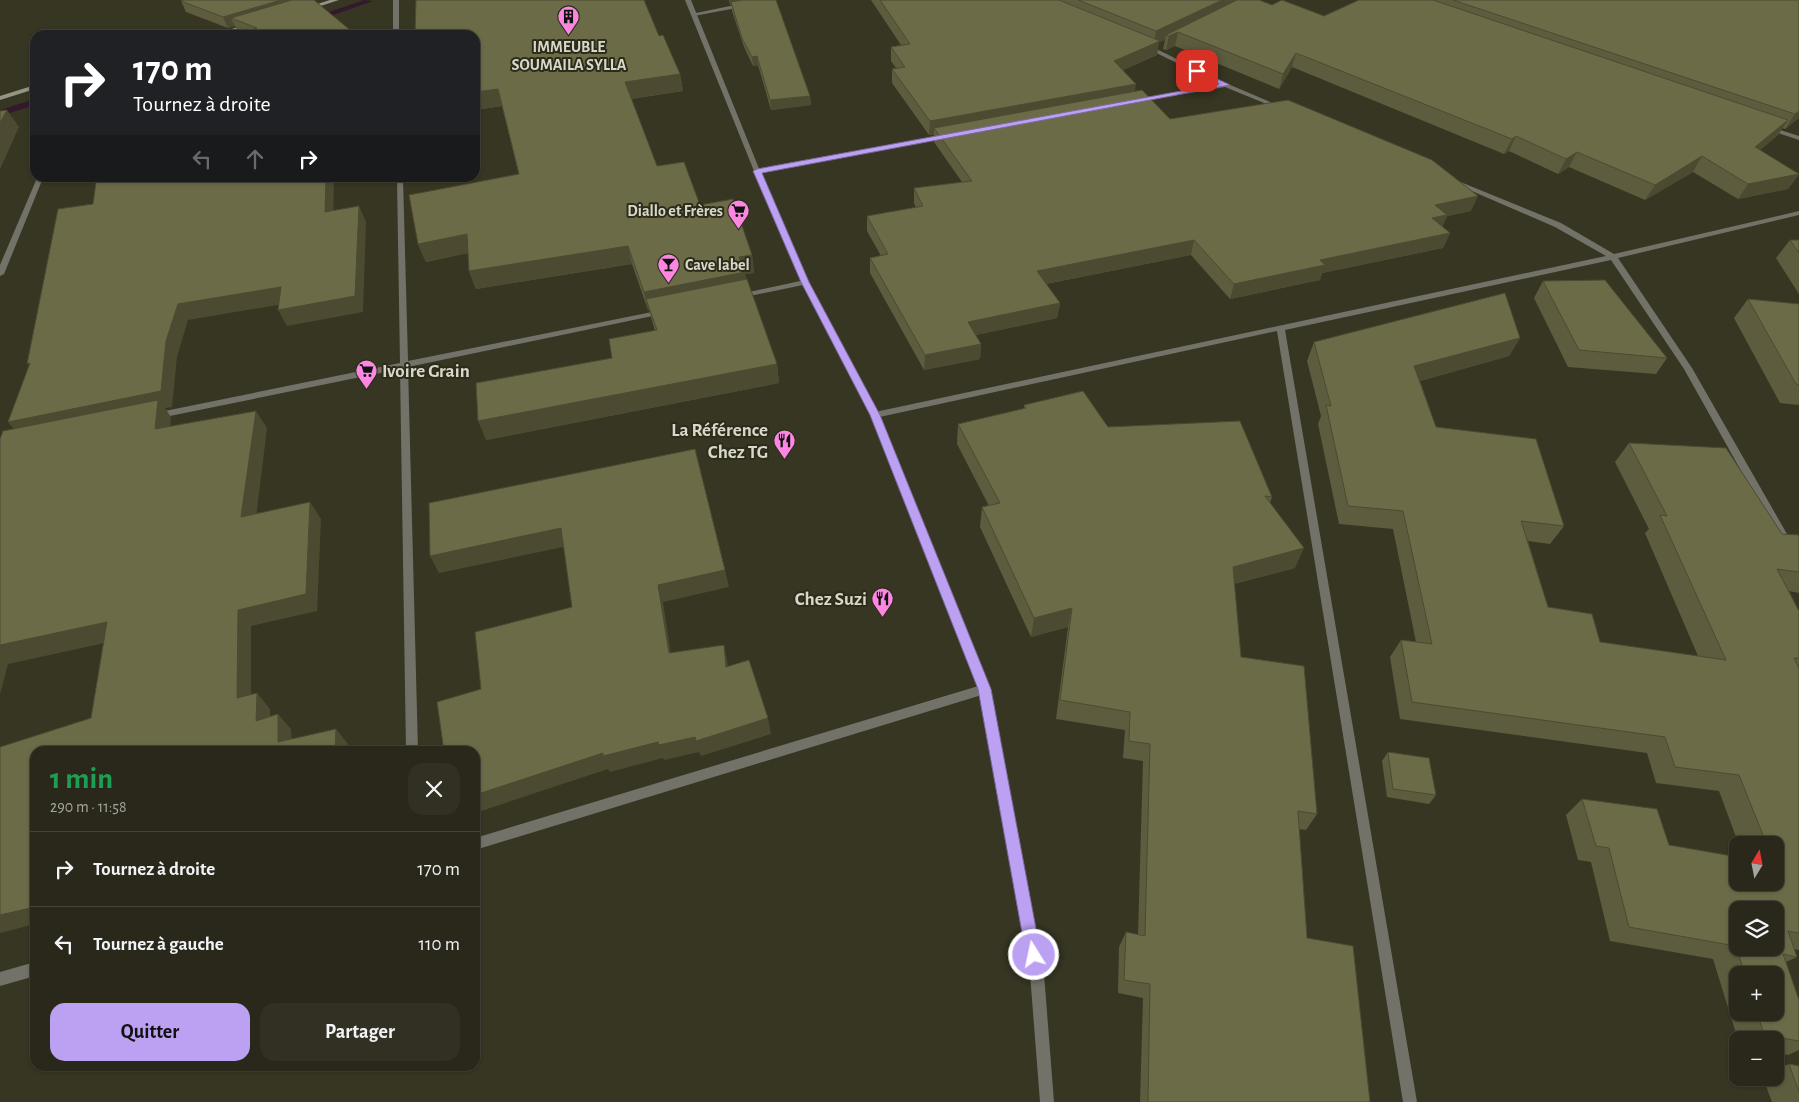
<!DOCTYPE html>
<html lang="fr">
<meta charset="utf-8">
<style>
body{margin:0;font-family:"Alegreya Sans",sans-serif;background:#313023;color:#f1f3f6;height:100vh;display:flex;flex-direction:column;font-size:19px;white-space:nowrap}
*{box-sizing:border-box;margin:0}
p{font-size:16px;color:#a5a6a2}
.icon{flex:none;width:28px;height:28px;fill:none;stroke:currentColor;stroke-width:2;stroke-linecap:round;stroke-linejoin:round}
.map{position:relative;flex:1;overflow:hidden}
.details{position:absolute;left:30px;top:746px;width:450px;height:325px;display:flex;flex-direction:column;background:#29281a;border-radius:15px;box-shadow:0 1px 4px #0004,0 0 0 1px #454439}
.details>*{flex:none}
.banner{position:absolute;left:30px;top:30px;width:450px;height:152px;border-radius:15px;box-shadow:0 1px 4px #0004,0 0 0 1px #454439;background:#202124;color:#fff;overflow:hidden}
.needle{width:32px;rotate:10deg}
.controls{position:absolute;left:1729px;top:836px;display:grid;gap:10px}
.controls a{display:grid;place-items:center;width:55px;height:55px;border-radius:10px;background:#29281a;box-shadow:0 1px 4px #0004,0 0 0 1px #454439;font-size:25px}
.pin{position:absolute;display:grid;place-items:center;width:42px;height:42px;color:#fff;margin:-21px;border-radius:10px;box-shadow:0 2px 8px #0006}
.me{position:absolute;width:55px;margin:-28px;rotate:350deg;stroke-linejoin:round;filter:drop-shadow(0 0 4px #0008)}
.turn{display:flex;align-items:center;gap:18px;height:105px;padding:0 20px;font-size:22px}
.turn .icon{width:65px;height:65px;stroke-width:2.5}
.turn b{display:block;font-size:35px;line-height:42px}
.lanes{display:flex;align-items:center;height:48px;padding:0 20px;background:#0003;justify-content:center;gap:25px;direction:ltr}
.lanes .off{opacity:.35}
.round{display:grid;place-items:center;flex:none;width:52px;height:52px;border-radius:15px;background:#313023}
.head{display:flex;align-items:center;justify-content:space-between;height:85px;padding:0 20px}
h1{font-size:30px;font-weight:700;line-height:38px;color:#1e9e55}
.button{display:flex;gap:10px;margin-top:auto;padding:10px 20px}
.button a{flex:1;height:58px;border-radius:15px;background:#bca0f2;color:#111;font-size:20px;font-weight:700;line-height:58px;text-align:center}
.button a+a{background:#313023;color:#f1f3f6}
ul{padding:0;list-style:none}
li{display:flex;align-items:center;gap:15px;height:75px;padding:0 20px;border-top:1px solid #454439}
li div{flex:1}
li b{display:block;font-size:19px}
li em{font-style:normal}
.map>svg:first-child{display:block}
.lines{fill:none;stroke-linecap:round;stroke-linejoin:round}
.stream{fill:#32192c;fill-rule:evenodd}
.minor{fill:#737269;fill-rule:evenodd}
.tertiary{fill:#737269;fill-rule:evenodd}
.secondary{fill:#959585;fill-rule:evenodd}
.wall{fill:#5d5c3e;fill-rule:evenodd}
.shaded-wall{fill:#4c4b32}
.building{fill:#6c6b48;stroke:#4c4b32;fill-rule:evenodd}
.route{fill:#bca0f2;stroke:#7a689d}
.labels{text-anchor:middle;stroke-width:4;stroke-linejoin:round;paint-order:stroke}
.far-poi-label{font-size:16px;font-weight:bold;fill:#d7d7cc;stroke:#2d2c19}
.poi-label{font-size:19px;font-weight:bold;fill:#d7d7cc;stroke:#2d2c19;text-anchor:end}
</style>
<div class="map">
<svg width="1799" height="1102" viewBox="0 0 1799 1102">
<rect width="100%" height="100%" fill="#373623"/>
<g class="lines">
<g class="stream">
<polygon points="364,0 373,1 316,21 309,19"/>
<polygon points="35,99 35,105 0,116 0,110"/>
</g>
<g class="minor">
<rect x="393" y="0" width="6" height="35"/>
<polygon points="745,3 747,4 747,6 694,16 691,14"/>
<polygon points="1146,44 1228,84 1284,108 1279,109 1225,87 1137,102 1136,101 1139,99 1220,84 1144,47 1144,45"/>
<polygon points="1768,126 1799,136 1799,140 1766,129 1765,128"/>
<polygon points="948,134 951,136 950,137 757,173 754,171 757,169"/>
<polygon points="37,178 43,178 4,274 0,276 0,265"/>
<polygon points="397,178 403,178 408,361 662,310 666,312 662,314 408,367 418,751 406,751 400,369 155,419 151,416 155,413 400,363"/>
<polygon points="1453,179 1561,223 1614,254 1799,211 1799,215 1618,258 1692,368 1799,555 1799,568 1795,567 1684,369 1611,260 1285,330 1417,1102 1403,1102 1277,331 875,418 871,415 875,412 1606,256 1555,227 1451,182 1449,181"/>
<polygon points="805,280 809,282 808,284 740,298 736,296 740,294"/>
<polygon points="985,684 989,686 991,689 989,692 985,694 475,850 475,838"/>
<polygon points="35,962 35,976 0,986 0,972"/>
</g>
<polygon class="tertiary" points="685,0 691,0 760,171 809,282 879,415 991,689 1044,974 1054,1102 1040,1102 1030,974 979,689 871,415 801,282 754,171"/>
<g class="secondary">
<polygon points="330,0 339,0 308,10 305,8"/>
<polygon points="248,24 251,26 250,27 222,35 212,35"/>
<polygon points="35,85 35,89 0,100 0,96"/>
</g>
</g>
<g class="wall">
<polygon points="729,0 776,0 810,96 811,105 771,110 758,65 753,66 744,47 732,11 732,5 730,5"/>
<polygon points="871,0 1236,0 1236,1 1272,5 1324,16 1359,0 1799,0 1799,118 1785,129 1782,128 1778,135 1760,150 1799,174 1788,189 1738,199 1693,172 1645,200 1569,167 1558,174 1509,151 1504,154 1292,67 1279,89 1175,46 1166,50 1163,49 1165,40 1159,42 1157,55 1123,70 1135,92 1170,119 1471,211 1447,216 1442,226 1450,233 1443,248 1322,273 1320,280 1230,299 1191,255 1046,284 1060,303 1057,318 975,335 981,344 980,359 924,370 870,273 870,258 881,256 867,231 867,216 916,208 914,203 914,188 962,182 934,142 934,135 929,135 892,83 892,69 896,68 891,61 891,47 901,45"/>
<polygon points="181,1 356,35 240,33 238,32 235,26 228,28 186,12"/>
<polygon points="475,35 659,36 680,74 683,91 631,99 657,166 700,205 752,255 754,273 745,274 746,279 777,364 779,383 486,440 655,331 649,310 648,310 632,264 476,289 469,271 468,253 426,262 418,244 519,174 502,106 475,110"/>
<polygon points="1790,240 1799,240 1799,294 1776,258"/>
<polygon points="1543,281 1667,358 1656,374 1568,367 1534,298"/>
<polygon points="1748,299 1799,304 1799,405 1780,403 1734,318"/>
<path d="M 1520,338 L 1509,356 L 1420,381 L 1436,427 L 1564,526 L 1550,544 L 1528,541 L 1548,607 L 1600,642 L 1698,656 L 1645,533 L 1649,529 L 1615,462 L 1629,443 L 1782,534 L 1799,535 L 1799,593 L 1789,591 L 1799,611 L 1799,950 L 1794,949 L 1797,957 L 1786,962 L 1799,1000 L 1799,1050 L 1788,1055 L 1775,1052 L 1775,1040 L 1738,1040 L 1713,959 L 1610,941 L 1591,862 L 1578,860 L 1566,815 L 1582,799 L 1669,845 L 1775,882 L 1775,845 L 1739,845 L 1719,791 L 1656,783 L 1647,753 L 1400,719 L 1390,657 L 1401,640 L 1416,642 L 1393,529 L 1339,524 L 1318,424 L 1321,416 L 1307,361 L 1314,342 ZM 1738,975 L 1775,975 L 1775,1012 L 1738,1012 Z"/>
<polygon points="1024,405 1108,427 1272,497 1270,503 1295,568 1234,584 1241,657 1317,814 1306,830 1299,829 1307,938 1370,1102 1140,1102 1143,998 1118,993 1119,947 1126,932 1138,935 1143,761 1123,758 1125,730 1056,719 1068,627 1031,637 980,527 982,507 989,506 957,444 958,424 1024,409"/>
<polygon points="1388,752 1436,795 1429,804 1387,797 1382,761"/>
<polygon points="1789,1064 1799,1066 1799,1102 1772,1102 1763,1078 1775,1078 1775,1070"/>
</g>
<g class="shaded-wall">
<polygon points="281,0 306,0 231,18 235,26 228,28 223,17"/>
<polygon points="730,0 761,0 731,2 732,5 730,5"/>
<polygon points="1222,0 1236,0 1234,6 1178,32 1175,46 1166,50 1169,36 1166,35 1165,40 1159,42 1157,55 1112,75 1114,61 1154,43 1156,31"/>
<polygon points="1296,53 1292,67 1279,89 1283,74"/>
<polygon points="757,56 758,65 753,66 752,57"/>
<polygon points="680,74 683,91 628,99 625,82"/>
<polygon points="1136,84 1134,98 934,128 934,135 929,135 930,121"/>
<polygon points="498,89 503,106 475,110 475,92"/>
<polygon points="810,96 811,105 771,110 770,100"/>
<polygon points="7,110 19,127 0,169 0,123"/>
<polygon points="1799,111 1799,118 1785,129 1795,114"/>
<polygon points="1788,120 1778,135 1745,162 1755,147"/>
<polygon points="1516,136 1509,151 1504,154 1512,139"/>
<polygon points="1577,152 1569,167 1558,174 1566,159"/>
<polygon points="1702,156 1693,172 1645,200 1655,185"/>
<polygon points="1799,174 1788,189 1738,199 1748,184"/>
<polygon points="326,178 334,178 333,227 325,212"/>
<polygon points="1478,196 1471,211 1447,216 1441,230 1432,219 1435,205"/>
<polygon points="359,206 366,222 363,312 287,326 278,310"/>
<polygon points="1450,233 1443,248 1322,273 1320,280 1230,299 1234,284 1320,260"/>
<polygon points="467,234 473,252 426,262 418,244"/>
<polygon points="1194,240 1191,255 1035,286 1037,271"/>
<polygon points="628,246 632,264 476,289 469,271"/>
<polygon points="752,255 754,273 745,274 747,290 646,299 649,310 648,310 644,292 739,257"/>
<polygon points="281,287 289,303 188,320 177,357 172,407 165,408 171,417 168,447 22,438 8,422 166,341 178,304"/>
<polygon points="1060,303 1057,318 967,337 968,322"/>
<polygon points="1520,338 1509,356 1405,385 1414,366"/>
<polygon points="981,344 980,359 924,370 925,355"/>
<polygon points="777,364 779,383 486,440 478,421"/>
<polygon points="256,411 267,428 254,534 241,517"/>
<polygon points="310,502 321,519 317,611 251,626 251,714 237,698 238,610"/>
<polygon points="561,528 568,546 439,573 430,556"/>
<polygon points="1304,548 1295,568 1225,586 1233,567"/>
<polygon points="725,570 729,587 663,602 673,669 669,653 658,585"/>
<polygon points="1072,608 1068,627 1031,637 1034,618"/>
<polygon points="107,622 123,639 8,664 0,694 0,645"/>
<polygon points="724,645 727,661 730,683 726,667"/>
<polygon points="257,693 270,709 270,736 256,721"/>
<polygon points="278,714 291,729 292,751 278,742"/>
<polygon points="768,718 771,734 701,756 699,752 664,760 663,758 610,772 608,769 475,813 475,795 603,753 658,742"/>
<polygon points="336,729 348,744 348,751 335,751"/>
<polygon points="35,907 35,924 0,933 0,915"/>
</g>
<g class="building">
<polygon points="183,0 281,0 223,17 181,1"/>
<polygon points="292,0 314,0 356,35 234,35 257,28 231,18"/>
<polygon points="416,0 644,0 659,36 663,35 680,74 625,82 657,166 684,162 700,205 733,199 752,255 739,257 745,272 644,292 628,246 469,271 467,234 418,244 409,195 519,174 498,89 475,92 475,35 415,35"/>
<polygon points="742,0 776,0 810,96 770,100 757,56 752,57 742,38 731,2"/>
<polygon points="880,0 1059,0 1160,41 1114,61 1136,84 930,121 892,69 905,67 891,47 910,44"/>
<polygon points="1078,0 1222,0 1156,31"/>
<polygon points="1237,0 1259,0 1272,5 1282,0 1324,16 1359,0 1433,0 1788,120 1755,147 1799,174 1748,184 1702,156 1655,185 1577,152 1566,159 1516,136 1512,139 1296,53 1283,74 1178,32 1169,36 1166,35"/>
<polygon points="1453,0 1799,0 1799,111 1795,114"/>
<polygon points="1142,90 1170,119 1288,100 1432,160 1478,196 1435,205 1447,215 1432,218 1450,233 1320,260 1325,265 1234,284 1194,240 1037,271 1060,303 968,322 981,344 925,355 870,258 888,254 867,216 923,206 914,188 972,181 934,128"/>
<polygon points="7,110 0,123 0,111"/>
<polygon points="119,178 326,178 325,212 359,206 355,296 278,310 281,287 178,304 166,341 161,391 8,422 30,363 27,364 58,209 93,204 96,182"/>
<polygon points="1790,240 1799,240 1799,253"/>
<polygon points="747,279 777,364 478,421 476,383 612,358 609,339 657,330 646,299"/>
<polygon points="1605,280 1667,358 1579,350 1543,281"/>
<path d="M 1505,293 L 1520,338 L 1414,366 L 1436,427 L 1536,439 L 1564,526 L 1521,521 L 1548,607 L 1592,614 L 1600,642 L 1726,660 L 1660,515 L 1667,516 L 1629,443 L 1726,448 L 1782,534 L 1799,535 L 1799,572 L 1777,569 L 1799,611 L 1799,658 L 1794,658 L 1799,669 L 1799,933 L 1788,931 L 1797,957 L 1783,954 L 1799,1000 L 1799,1041 L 1764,1035 L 1757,1012 L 1775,1012 L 1775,975 L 1745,975 L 1736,946 L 1629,927 L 1609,848 L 1596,846 L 1582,799 L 1657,809 L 1669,845 L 1738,857 L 1738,882 L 1775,882 L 1775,845 L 1767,845 L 1739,775 L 1675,767 L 1665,737 L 1412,702 L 1401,640 L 1432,644 L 1403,511 L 1348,506 L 1326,405 L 1331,406 L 1314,342 ZM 1738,910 L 1775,910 L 1775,948 L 1738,948 Z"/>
<polygon points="1748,299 1799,304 1799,385 1796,384"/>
<polygon points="1083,391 1108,427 1240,421 1272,497 1265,496 1304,548 1233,567 1241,657 1304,666 1317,814 1298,811 1307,938 1353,946 1370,1102 1148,1102 1150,984 1124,980 1126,932 1145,936 1150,744 1129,741 1130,712 1060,700 1072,608 1034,618 982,507 1000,503 958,424 1026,408 1024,405"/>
<polygon points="158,400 155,429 256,411 241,517 310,502 306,594 238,610 237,698 257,693 256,721 278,714 278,742 336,729 335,751 35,751 35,907 0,915 0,747 91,718 107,622 0,645 0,439 3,431"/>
<polygon points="695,449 725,570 658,585 669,653 724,645 726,667 749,660 768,718 696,741 695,737 659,745 658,742 603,756 603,753 475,795 475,751 444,751 437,702 481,689 475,632 572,607 561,528 430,556 429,503"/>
<polygon points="1388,752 1429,758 1436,795 1393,789"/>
<polygon points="1789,1064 1799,1066 1799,1092"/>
</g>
<polygon class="route" points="1197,69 1230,85 762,173 809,282 880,415 991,689 1041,955 1039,960 1034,962 1029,960 1026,955 978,689 870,415 801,282 753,171 757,169 1219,84 1195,72 1194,71"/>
<defs>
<symbol id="building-pin" viewBox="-11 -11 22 30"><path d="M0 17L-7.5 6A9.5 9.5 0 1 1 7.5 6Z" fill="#fd86e2" stroke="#2d2c19"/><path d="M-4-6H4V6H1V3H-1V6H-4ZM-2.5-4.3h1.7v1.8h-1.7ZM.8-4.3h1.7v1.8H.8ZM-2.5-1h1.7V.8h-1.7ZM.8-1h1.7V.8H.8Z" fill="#111"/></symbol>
<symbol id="supermarket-pin" viewBox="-11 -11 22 30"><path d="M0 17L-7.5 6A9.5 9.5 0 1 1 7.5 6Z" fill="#fd86e2" stroke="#2d2c19"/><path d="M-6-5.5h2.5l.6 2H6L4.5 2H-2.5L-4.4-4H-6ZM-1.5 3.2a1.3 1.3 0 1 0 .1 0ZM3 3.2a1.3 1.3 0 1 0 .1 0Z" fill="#111"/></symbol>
<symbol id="bar-pin" viewBox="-11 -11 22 30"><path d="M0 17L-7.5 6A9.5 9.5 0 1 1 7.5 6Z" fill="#fd86e2" stroke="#2d2c19"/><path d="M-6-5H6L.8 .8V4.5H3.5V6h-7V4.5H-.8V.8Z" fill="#111"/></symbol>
<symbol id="restaurant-pin" viewBox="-11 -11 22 30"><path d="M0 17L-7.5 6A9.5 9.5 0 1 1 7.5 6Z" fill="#fd86e2" stroke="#2d2c19"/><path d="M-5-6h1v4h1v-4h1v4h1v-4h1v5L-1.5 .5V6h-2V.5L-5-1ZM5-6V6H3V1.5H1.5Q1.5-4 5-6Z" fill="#111"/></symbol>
</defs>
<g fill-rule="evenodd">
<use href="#building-pin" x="556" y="4" width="25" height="34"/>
<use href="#supermarket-pin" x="726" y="198" width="25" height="34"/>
<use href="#bar-pin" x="656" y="252" width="25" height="34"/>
<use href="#supermarket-pin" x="354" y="358" width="25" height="34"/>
<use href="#restaurant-pin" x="772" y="428" width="25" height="34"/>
<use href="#restaurant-pin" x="870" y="586" width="25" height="34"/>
</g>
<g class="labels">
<g class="far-poi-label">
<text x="569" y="52">IMMEUBLE<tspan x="569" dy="18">SOUMAILA SYLLA</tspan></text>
<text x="723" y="216" text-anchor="end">Diallo et Frères</text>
<text x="685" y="270" text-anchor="start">Cave label</text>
</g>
<g class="poi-label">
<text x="382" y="377" text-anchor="start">Ivoire Grain</text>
<text x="768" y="436">La Référence<tspan x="768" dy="22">Chez TG</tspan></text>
<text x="867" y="605">Chez Suzi</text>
</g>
</g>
</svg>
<div class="controls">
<a><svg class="needle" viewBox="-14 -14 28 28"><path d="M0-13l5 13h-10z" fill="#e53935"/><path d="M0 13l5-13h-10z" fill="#a5a6a2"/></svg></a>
<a><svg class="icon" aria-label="layers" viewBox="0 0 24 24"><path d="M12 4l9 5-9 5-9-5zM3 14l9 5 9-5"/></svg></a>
<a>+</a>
<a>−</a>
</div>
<div class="pin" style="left:1197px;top:71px;background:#d93025"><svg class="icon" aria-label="arrive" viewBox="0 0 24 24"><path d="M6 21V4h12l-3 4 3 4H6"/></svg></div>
<svg class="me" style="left:1034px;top:955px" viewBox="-20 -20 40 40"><circle r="17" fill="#bca0f2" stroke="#fff" stroke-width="3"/><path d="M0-11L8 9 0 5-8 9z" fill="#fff"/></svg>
<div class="banner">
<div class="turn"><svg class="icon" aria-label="right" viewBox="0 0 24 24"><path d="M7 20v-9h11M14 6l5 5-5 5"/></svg><div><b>170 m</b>Tournez à droite</div></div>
<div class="lanes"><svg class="icon off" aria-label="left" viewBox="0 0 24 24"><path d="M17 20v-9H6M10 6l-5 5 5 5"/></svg><svg class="icon off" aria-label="ahead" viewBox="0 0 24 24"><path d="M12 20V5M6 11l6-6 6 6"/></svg><svg class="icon" aria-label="right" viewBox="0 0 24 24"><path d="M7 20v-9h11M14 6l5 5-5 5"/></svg></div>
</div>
<section class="details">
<div class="head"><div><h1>1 min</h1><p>290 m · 11:58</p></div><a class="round"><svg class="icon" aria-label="close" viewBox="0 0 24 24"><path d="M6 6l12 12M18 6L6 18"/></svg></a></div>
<ul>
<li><svg class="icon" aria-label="right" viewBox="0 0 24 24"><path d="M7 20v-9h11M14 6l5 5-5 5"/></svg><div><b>Tournez à droite</b></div><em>170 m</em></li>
<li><svg class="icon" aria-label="left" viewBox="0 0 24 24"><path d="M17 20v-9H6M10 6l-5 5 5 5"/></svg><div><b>Tournez à gauche</b></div><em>110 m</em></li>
</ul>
<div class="button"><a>Quitter</a><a>Partager</a></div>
</section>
</div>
